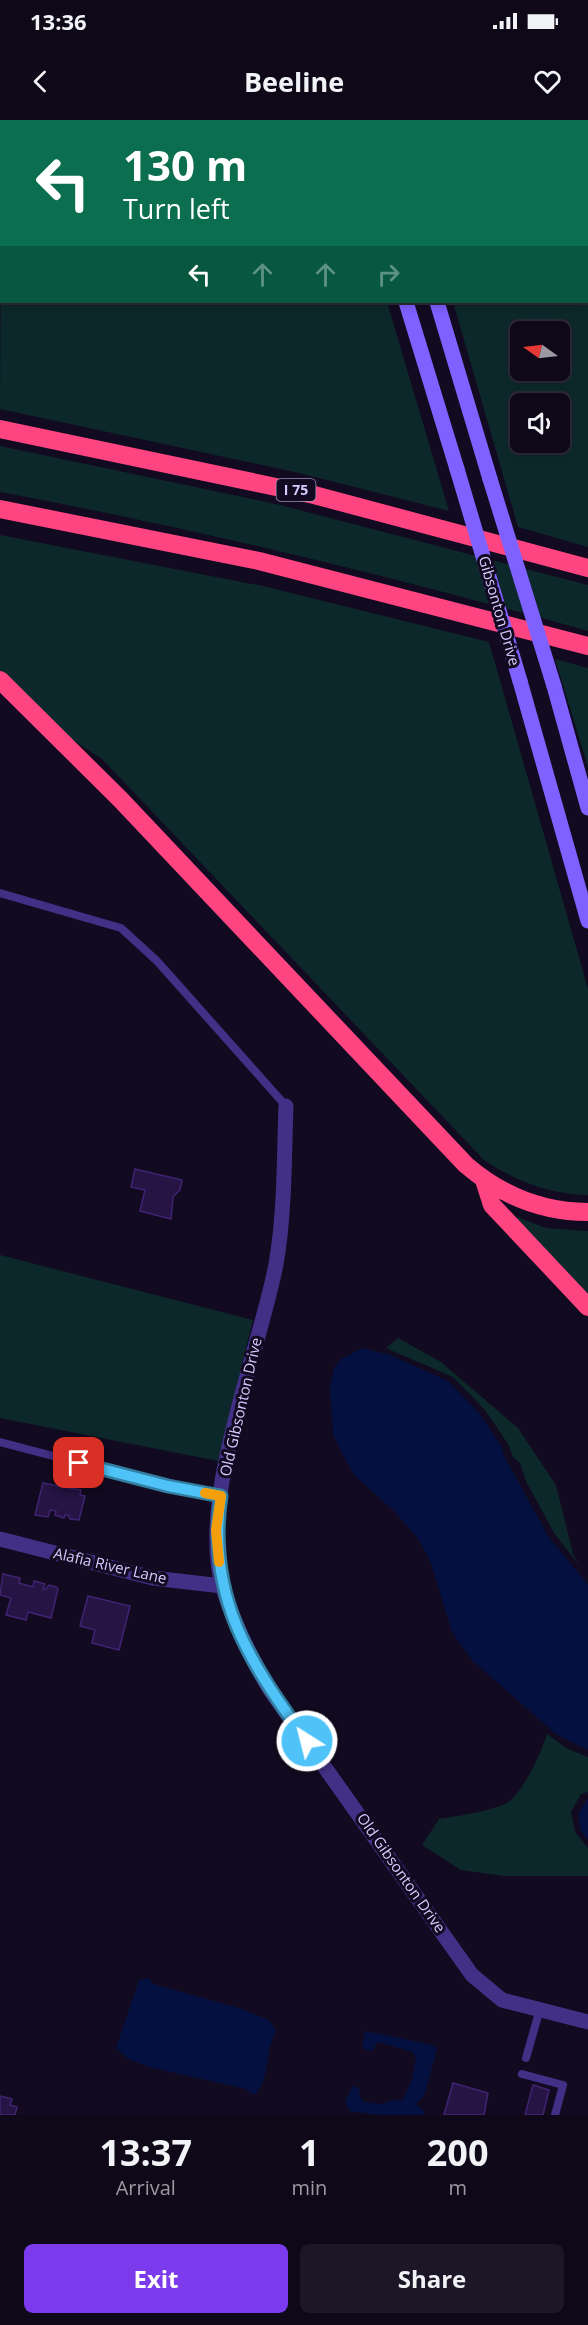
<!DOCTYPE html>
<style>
body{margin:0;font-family:"Open Sans",sans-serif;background:#1c1626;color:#f1f3f6;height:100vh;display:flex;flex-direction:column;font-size:22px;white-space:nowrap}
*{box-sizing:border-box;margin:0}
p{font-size:20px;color:#9b9aa2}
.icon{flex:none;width:33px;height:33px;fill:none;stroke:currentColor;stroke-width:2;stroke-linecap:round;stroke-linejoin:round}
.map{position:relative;height:1995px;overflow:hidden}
.side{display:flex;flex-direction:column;background:#0e0819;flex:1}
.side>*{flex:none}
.guide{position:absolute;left:0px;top:0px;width:588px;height:183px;box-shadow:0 3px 9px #0003,0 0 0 2px #2e2938;background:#0b6e4f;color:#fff;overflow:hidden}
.needle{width:39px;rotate:284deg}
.fabs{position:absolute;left:510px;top:201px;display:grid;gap:12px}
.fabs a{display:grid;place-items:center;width:60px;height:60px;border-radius:9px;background:#0e0819;box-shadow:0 3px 9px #0003,0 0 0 2px #2e2938;font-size:30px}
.pin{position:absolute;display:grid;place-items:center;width:51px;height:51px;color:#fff;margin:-26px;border-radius:12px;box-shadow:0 3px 9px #0006}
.me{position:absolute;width:66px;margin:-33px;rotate:324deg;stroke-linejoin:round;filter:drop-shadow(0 0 4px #0008)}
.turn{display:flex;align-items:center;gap:21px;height:126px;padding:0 24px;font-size:27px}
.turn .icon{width:78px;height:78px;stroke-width:2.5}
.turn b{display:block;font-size:42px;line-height:51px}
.lanes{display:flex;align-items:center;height:57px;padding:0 24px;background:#0003;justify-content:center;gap:30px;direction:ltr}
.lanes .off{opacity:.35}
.eta{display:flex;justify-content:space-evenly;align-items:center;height:102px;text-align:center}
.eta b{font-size:36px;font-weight:700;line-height:42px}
.primary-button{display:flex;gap:12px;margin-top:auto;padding:12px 24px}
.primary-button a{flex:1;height:69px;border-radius:9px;background:#7c3aed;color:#fff;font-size:24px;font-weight:700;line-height:69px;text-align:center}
.primary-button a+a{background:#1c1626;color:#f1f3f6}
.status{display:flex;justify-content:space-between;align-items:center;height:42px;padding:0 30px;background:#0e0819;direction:ltr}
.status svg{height:16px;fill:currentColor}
header{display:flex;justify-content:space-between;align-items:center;height:78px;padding:0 24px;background:#0e0819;font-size:27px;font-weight:700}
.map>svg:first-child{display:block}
.green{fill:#0d282b;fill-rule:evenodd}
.water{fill:#041040}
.building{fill:#251444;stroke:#402472;stroke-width:1.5}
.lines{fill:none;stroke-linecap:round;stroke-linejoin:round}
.lane{stroke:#413085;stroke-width:8}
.street{stroke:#413085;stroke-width:15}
.secondary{stroke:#7e61ff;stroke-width:15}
.highway{stroke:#ff4581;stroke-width:18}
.secondary-bridge{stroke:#7e61ff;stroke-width:15}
.route-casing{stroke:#337fa1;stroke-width:15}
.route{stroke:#4fc3f7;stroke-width:10}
.slow{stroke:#f59e0b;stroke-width:10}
.labels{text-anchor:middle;stroke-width:6;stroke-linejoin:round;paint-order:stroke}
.shield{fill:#120a21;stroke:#9d90bc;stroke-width:1.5}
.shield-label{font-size:14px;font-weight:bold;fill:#d8caff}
.street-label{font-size:15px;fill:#d8caff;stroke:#120a21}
</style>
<div class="status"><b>13:36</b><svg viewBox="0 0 49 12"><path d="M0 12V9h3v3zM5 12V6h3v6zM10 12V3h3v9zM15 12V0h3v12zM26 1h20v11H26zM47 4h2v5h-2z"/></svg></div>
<header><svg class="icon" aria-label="back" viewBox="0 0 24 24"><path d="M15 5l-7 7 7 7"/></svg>Beeline<svg class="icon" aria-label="heart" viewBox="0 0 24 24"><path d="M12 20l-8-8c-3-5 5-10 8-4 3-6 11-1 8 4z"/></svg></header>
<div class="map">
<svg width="588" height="1995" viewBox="0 0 588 1995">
<rect width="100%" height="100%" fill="#120a21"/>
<g class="green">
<polygon points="114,0 334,0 335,1 112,1"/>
<path d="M 400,0 L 588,0 L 588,427 L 518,407 L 453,182 L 586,182 L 586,2 ZM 520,212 L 560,212 L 560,250 L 520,250 ZM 520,284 L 560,284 L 560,322 L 520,322 Z"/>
<polygon points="1,99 2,182 387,182 449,391 299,353 0,289"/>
<path d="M 0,326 L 276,384 L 588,465 L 588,511 C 394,457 198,409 0,372 Z"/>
<path d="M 0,415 L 263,466 L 489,522 L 588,869 L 588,1075 C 549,1074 517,1062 484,1040 L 102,639 L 41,599 L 0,556 Z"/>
<polygon points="555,539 588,548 588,647"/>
<polygon points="517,1097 546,1108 588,1111 588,1177 517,1102"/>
<polygon points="0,1135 253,1200 218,1341 0,1298"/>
<polygon points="398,1218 441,1242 518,1308 556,1365 573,1434 579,1445 554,1413 526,1361 520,1343 513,1337 508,1324 485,1290 453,1257 386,1228"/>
<path d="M 547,1614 L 566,1628 L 588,1637 L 588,1672 L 581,1674 L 571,1692 L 575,1712 L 588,1728 L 588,1756 L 504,1756 L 461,1750 L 422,1725 L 439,1699 C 455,1697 500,1690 511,1680 C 526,1666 541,1633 547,1614 Z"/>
</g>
<g class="water">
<polygon points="362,1228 390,1235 448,1261 479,1293 502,1327 503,1334 548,1416 588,1465 588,1630 556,1614 473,1541 452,1512 431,1443 418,1418 394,1391 355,1356 341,1332 333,1314 330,1268 334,1248 341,1239"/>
<polygon points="588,1678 588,1720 581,1711 578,1694"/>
<path d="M 149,1858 L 153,1864 L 239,1888 L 269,1900 L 276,1911 C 264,1932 271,1959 254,1975 L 246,1969 L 149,1947 L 128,1939 L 116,1928 L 139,1860 Z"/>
<polygon points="365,1911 433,1925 437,1929 424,1976 416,1984 424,1991 424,1995 379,1995 350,1991 345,1981 353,1966 359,1968 360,1977 364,1982 381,1984 393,1980 402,1981 412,1960 416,1937 413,1932 378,1922 372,1931 362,1928"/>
</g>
<g class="building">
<polygon points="135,1049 182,1060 180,1070 173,1077 171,1099 140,1091 145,1070 131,1067"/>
<polygon points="43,1363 81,1370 80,1375 85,1376 79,1400 70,1399 68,1395 65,1395 64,1398 55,1395 56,1391 50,1390 48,1397 35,1395"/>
<polygon points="3,1454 20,1458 19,1463 33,1467 34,1461 45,1464 43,1469 46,1469 49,1465 56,1467 58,1469 51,1498 28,1492 26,1500 6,1495 11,1478 0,1475"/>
<polygon points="88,1476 130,1486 119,1530 92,1523 95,1510 80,1506"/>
<polygon points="453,1963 488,1973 484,1995 444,1995"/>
<polygon points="533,1965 549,1970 543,1995 525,1995"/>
<polygon points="0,1976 12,1979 10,1985 17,1987 15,1995 0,1995"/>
</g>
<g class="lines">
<g class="lane">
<polyline points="0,773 121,808 157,841 286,986"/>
<polyline points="0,1322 168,1366 221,1376"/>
<polyline points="526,1938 540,1889"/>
<polyline points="522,1954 563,1965 555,1995"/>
</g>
<g class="street">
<path d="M 286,986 C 284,1038 285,1093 276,1144 C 259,1234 197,1381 223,1468 C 234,1505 251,1538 270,1570 L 472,1855 L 502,1880 L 588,1902"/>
<polyline points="0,1419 153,1458 222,1466"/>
</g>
<g class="secondary">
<polyline points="351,0 352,2"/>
<polyline points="382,0 383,2"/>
<polyline points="406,182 457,349"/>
<polyline points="437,182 490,359"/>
<polyline points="520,561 588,801"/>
<polyline points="554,566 588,688"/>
</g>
<g class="highway">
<polyline points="98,2 100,0"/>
<polyline points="0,92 2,91"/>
<polyline points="0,309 314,375 588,448"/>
<polyline points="0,389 259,441 588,526"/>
<path d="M 0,560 L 120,679 L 466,1045 C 501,1075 541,1092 588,1092"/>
<polyline points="484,1060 492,1085 588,1187"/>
</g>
<g class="secondary-bridge">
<polyline points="457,349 520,561"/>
<polyline points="490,359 554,566"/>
</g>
</g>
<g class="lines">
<defs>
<path id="route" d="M 79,1343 L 168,1366 L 221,1376 C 206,1477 250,1543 307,1621"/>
</defs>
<use href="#route" class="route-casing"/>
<use href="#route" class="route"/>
<polyline class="slow" points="205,1373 221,1376 216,1410 219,1442"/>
</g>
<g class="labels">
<rect class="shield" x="276.5" y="359" width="39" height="22" rx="4.5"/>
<g class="shield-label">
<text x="296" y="375">I 75</text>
</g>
<g class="street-label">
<text transform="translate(499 491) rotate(74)" y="5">Gibsonton Drive</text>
<text transform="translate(241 1287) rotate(-77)" y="5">Old Gibsonton Drive</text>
<text transform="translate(110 1446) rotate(13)" y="5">Alafia River Lane</text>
<text transform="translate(401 1753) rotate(55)" y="5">Old Gibsonton Drive</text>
</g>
</g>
</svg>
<div class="fabs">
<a><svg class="needle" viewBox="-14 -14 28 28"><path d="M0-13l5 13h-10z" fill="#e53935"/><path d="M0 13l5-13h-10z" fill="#9b9aa2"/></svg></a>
<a><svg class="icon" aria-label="sound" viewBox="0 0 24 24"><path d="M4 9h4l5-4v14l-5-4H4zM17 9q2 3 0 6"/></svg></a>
</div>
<div class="pin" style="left:79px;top:1343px;background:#d93025"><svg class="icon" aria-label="arrive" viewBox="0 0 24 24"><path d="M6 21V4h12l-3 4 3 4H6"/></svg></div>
<svg class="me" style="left:307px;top:1621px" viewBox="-20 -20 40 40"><circle r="17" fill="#4fc3f7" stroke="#fff" stroke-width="3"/><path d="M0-11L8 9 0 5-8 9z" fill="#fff"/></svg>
<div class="guide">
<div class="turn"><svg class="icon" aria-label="left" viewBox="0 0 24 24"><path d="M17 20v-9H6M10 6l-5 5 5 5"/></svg><div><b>130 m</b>Turn left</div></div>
<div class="lanes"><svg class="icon" aria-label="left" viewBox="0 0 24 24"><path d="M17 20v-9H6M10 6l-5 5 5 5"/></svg><svg class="icon off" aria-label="ahead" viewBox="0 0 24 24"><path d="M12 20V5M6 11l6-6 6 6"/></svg><svg class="icon off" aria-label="ahead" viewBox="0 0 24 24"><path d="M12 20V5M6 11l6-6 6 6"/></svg><svg class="icon off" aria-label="right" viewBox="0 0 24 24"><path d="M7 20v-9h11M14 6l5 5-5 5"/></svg></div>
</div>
</div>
<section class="side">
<div class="eta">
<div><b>13:37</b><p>Arrival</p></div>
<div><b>1</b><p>min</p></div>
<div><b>200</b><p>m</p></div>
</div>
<div class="primary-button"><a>Exit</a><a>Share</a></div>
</section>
